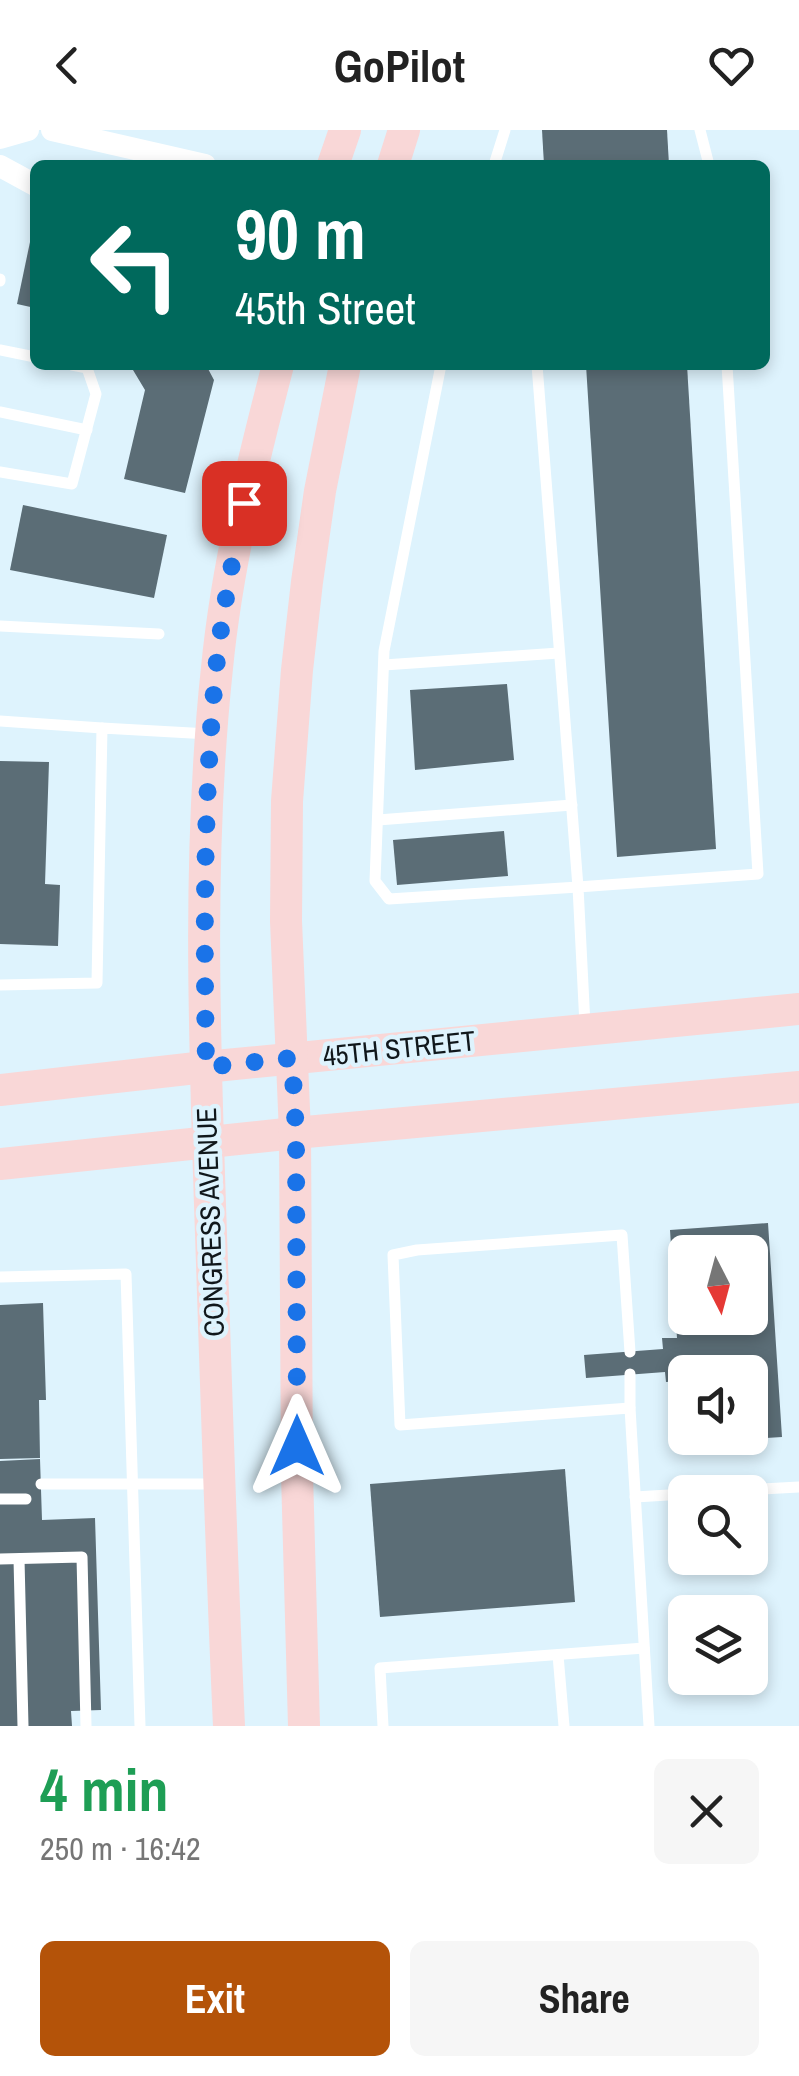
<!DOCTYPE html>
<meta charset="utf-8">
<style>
body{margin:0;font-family:"Archivo Narrow",sans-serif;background:#f6f6f6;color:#222;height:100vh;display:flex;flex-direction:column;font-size:38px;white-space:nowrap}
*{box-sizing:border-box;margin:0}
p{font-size:32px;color:#767676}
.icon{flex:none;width:55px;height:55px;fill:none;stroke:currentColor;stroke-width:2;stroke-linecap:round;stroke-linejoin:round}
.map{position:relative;height:1596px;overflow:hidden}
.drawer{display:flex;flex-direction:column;background:#fff;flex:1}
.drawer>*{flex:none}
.guide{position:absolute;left:30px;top:30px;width:740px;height:210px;border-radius:15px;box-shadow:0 5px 15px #0003;background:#00695c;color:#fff;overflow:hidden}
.needle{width:65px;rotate:174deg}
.tools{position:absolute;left:668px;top:1105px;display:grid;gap:20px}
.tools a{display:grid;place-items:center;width:100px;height:100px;border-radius:15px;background:#fff;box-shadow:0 5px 15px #0003;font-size:50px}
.pin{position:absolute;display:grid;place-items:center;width:85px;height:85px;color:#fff;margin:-42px;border-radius:20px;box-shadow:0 5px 15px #0006}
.me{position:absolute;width:110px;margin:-55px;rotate:0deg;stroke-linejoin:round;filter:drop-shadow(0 0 8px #0008)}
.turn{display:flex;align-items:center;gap:35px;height:210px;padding:0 40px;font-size:45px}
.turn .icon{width:130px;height:130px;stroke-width:2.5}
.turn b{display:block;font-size:70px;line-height:85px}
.round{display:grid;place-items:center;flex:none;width:105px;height:105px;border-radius:15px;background:#f6f6f6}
.overview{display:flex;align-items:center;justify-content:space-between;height:170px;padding:0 40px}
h1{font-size:60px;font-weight:700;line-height:75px;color:#1e9e55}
.cta{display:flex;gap:20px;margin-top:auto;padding:20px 40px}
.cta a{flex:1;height:115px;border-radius:15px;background:#b45309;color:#fff;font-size:40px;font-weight:700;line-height:115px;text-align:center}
.cta a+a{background:#f6f6f6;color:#222}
header{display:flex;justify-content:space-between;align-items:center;height:130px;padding:0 40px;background:#fff;font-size:45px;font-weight:700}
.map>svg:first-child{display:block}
.building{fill:#5b6d76;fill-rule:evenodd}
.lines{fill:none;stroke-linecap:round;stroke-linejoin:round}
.lane{stroke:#fff;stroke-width:11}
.street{stroke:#fff;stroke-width:22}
.secondary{stroke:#f9d7d7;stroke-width:32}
.route{stroke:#1a73e8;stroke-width:18;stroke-dasharray:0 32.4}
.labels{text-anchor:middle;stroke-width:9;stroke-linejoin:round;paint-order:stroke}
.street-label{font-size:28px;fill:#10171b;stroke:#def3fd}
</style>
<header><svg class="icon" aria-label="back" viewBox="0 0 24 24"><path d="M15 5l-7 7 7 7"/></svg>GoPilot<svg class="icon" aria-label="heart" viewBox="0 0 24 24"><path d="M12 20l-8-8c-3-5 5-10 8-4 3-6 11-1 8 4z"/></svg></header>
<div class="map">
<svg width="799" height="1596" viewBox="0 0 799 1596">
<rect width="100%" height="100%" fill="#def3fd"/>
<g class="building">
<polygon points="542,0 667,0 669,35 544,35"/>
<polygon points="30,112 35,113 35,178 17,174"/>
<polygon points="130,235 206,235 214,250 185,363 124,349 145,260"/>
<polygon points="586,235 687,235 716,719 617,727"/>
<polygon points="23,375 167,405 154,468 10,440"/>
<polygon points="507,554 514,630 415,640 410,560"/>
<polygon points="0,631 49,632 45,754 60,755 58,816 0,814"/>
<polygon points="504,701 508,746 397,755 393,710"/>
<path d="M 768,1093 L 782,1307 L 750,1309 L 750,1242 L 685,1242 L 685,1281 L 682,1281 L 680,1251 L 666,1252 L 665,1242 L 586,1248 L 584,1225 L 663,1219 L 662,1208 L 677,1208 L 670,1100 ZM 685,1122 L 750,1122 L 750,1188 L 685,1188 Z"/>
<polygon points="43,1173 46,1270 39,1270 40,1328 0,1329 0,1175"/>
<polygon points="40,1329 42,1390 95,1388 101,1580 71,1581 72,1596 0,1596 0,1331"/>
<polygon points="565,1339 575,1472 380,1487 370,1354"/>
</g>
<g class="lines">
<g class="lane">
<polyline points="700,0 709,35"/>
<polyline points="494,35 505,0"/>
<polyline points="0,151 0,149"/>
<polyline points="0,220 35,227"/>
<polyline points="441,235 384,521 375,751 389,769 578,757 537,235"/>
<polyline points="0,282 87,300"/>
<polyline points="0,342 72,354 96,264 87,238 72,235"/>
<polyline points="0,496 159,504"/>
<polyline points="384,535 559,523"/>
<polyline points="0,591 102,598"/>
<polyline points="378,690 572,675"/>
<polyline points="0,855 97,853 102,598 209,604"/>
<polyline points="585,895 578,757 758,744 727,235"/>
<polyline points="0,1147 126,1144 140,1596"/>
<polyline points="630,1222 622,1105 417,1120 393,1125 400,1295 630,1278 649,1596"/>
<polyline points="630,1244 630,1278"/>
<polyline points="41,1354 215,1354"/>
<polyline points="706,1362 799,1357"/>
<polyline points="635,1367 685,1364"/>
<polyline points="0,1369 26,1369"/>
<polyline points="0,1429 82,1427 86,1596"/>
<polyline points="19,1429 23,1596"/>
<polyline points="558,1525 564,1596"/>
<polyline points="383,1596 380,1538 644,1518"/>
</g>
<g class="street">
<polyline points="52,0 205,35"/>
<polyline points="0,8 28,0"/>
<polyline points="0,36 35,55"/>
</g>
<g class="secondary">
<polyline points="333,35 345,0"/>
<polyline points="393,35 404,0"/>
<polyline points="0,960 205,937 799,879"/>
<polyline points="0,1034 295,1003 799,957"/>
<path d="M 229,1596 C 221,1422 216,1249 210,1075 C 204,896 198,716 217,538 C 227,435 252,335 278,235"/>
<polyline points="304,1596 297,1344 295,1003 286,791 287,671 297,540 307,452 320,361 345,235"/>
</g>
</g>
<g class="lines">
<path class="route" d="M 244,373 C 233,428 222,483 216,539 C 203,671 204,804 206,937 L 292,928 L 296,1003 L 297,1316"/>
</g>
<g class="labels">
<g class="street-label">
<text transform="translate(399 918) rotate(-6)" y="10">45TH STREET</text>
<text transform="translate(210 1092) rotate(-92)" y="10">CONGRESS AVENUE</text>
</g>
</g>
</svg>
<div class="tools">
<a><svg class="needle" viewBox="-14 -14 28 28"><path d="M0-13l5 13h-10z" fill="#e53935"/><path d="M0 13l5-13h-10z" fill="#767676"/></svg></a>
<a><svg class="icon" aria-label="sound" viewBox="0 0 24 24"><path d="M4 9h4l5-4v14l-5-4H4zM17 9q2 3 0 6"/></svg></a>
<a><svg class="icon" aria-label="search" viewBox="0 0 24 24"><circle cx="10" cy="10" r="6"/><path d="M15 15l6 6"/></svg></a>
<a><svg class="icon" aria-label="layers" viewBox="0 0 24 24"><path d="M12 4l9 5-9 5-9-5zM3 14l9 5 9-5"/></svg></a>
</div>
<div class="pin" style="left:244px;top:373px;background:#d93025"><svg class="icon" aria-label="arrive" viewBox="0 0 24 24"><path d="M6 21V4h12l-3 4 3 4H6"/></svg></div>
<svg class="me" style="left:297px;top:1316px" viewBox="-20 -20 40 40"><path d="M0-17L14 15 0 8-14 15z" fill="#1a73e8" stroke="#fff" stroke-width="4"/></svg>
<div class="guide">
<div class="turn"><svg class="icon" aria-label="left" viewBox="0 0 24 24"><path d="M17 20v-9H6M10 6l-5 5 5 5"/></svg><div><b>90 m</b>45th Street</div></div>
</div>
</div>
<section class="drawer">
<div class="overview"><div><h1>4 min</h1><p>250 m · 16:42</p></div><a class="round"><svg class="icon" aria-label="close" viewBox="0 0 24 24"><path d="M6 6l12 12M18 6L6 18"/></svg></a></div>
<div class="cta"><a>Exit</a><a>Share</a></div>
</section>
